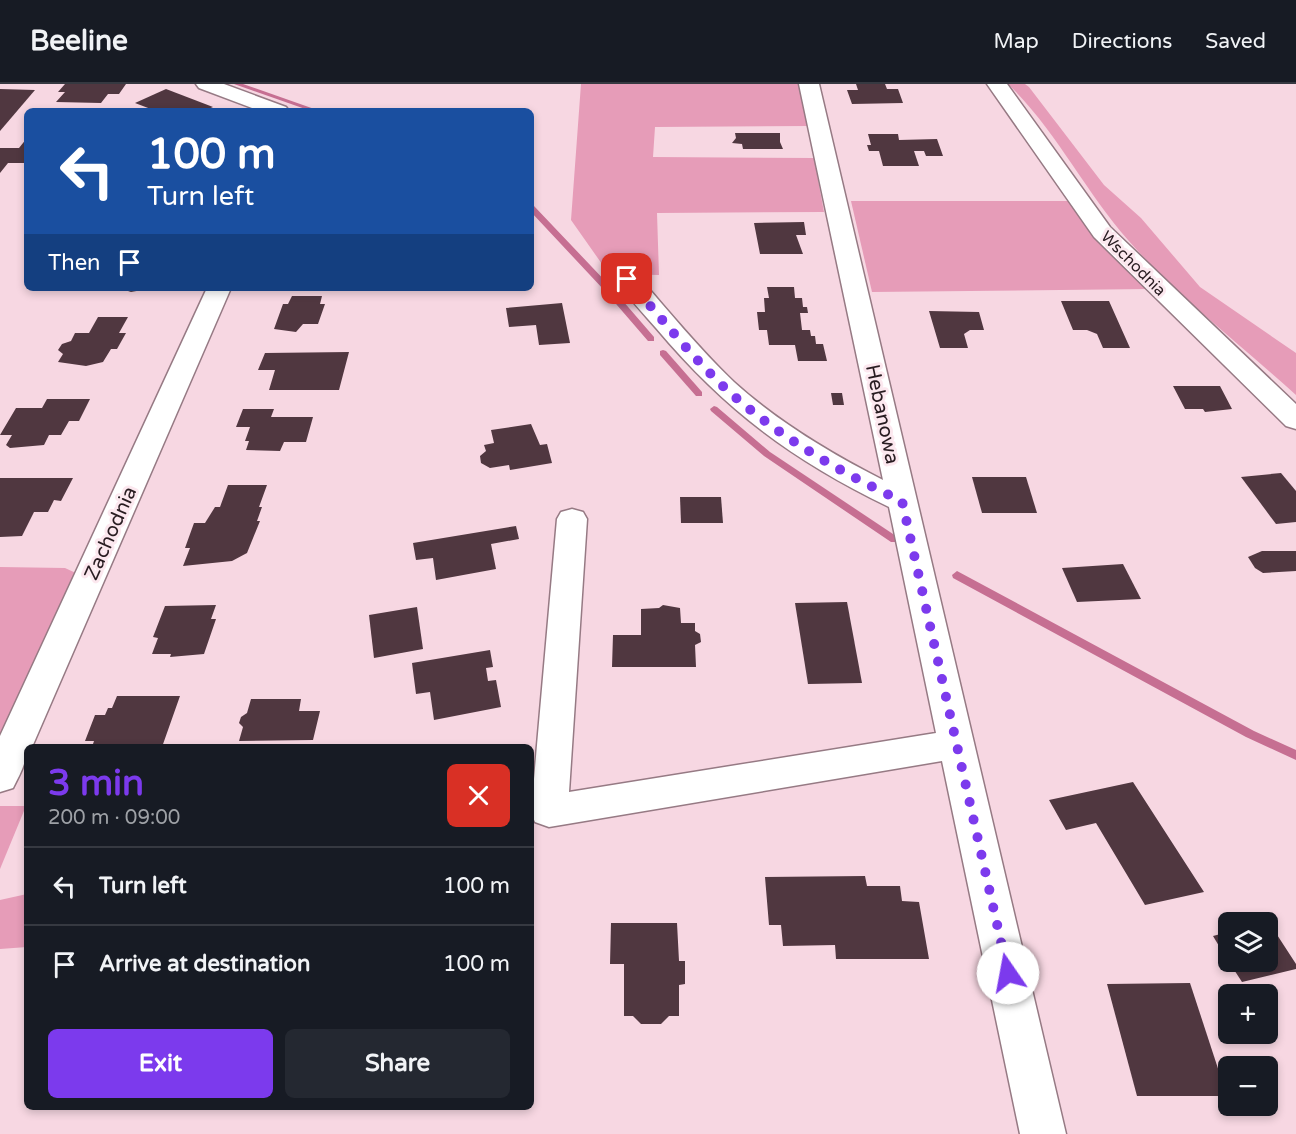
<!DOCTYPE html>
<meta charset="utf-8">
<style>
body{margin:0;font-family:"Varela Round",sans-serif;background:#242831;color:#f1f3f6;height:100vh;display:flex;flex-direction:column;font-size:22px;white-space:nowrap}
*{box-sizing:border-box;margin:0}
p{font-size:20px;color:#9ea1a6}
.icon{flex:none;width:33px;height:33px;fill:none;stroke:currentColor;stroke-width:2;stroke-linecap:round;stroke-linejoin:round}
.map{position:relative;flex:1;overflow:hidden}
.panel{position:absolute;left:24px;top:660px;width:510px;height:366px;display:flex;flex-direction:column;background:#171b24;border-radius:9px;box-shadow:0 3px 9px #0003}
.panel>*{flex:none}
.banner{position:absolute;left:24px;top:24px;width:510px;height:183px;border-radius:9px;box-shadow:0 3px 9px #0003;background:#1a4fa0;color:#fff;overflow:hidden}
.controls{position:absolute;left:1218px;top:828px;display:grid;gap:12px}
.controls a{display:grid;place-items:center;width:60px;height:60px;border-radius:9px;background:#171b24;box-shadow:0 3px 9px #0003;font-size:30px}
.pin{position:absolute;display:grid;place-items:center;width:51px;height:51px;color:#fff;margin:-26px;border-radius:12px;box-shadow:0 3px 9px #0006}
.me{position:absolute;width:66px;margin:-33px;rotate:348deg;stroke-linejoin:round;filter:drop-shadow(0 0 4px #0008)}
.turn{display:flex;align-items:center;gap:21px;height:126px;padding:0 24px;font-size:27px}
.turn .icon{width:78px;height:78px;stroke-width:2.5}
.turn b{display:block;font-size:42px;line-height:51px}
.then{display:flex;align-items:center;height:57px;padding:0 24px;background:#0003;gap:12px;font-size:22px}
.round{display:grid;place-items:center;flex:none;width:63px;height:63px;border-radius:9px;background:#242831}
.head{display:flex;align-items:center;justify-content:space-between;height:102px;padding:0 24px}
h1{font-size:36px;font-weight:700;line-height:45px;color:#7c3aed}
.button{display:flex;gap:12px;margin-top:auto;padding:12px 24px}
.button a{flex:1;height:69px;border-radius:9px;background:#7c3aed;color:#fff;font-size:24px;font-weight:700;line-height:69px;text-align:center}
.button a+a{background:#242831;color:#f1f3f6}
ul{padding:0;list-style:none}
li{display:flex;align-items:center;gap:18px;height:78px;padding:0 24px;border-top:2px solid #363941}
li div{flex:1}
li b{display:block;font-size:22px}
li em{font-style:normal}
header{display:flex;align-items:center;gap:36px;box-sizing:border-box;height:84px;padding:0 30px;background:#171b24;border-bottom:2px solid #363941}
header strong{font-size:28px}
nav{display:flex;gap:33px;margin-inline-start:auto;font-size:21px}
.map>svg:first-child{display:block}
.green{fill:#e69cb8}
.lines{fill:none;stroke-linecap:round;stroke-linejoin:round}
.stream{fill:#c66f92;fill-rule:evenodd}
.building{fill:#503740}
.minor-casing{stroke:#967a84;stroke-width:3}
.minor{fill:#fff;fill-rule:evenodd}
.route{stroke:#7c3aed;stroke-width:10;stroke-dasharray:0 18}
.labels{text-anchor:middle;stroke-width:6;stroke-linejoin:round;paint-order:stroke}
.far-street-label{font-size:16px;fill:#281c21;stroke:#fce8ef}
.street-label{font-size:20px;fill:#281c21;stroke:#fce8ef}
</style>
<header>
<strong>Beeline</strong>
<nav><a>Map</a><a>Directions</a><a>Saved</a></nav>
</header>
<div class="map">
<svg width="1296" height="1050" viewBox="0 0 1296 1050">
<rect width="100%" height="100%" fill="#f7d7e2"/>
<g class="green">
<polygon points="581,0 799,0 808,42 655,43 653,73 814,74 824,128 657,129 659,191 609,190 571,136"/>
<path d="M 1008,0 L 1025,0 L 1029,3 L 1104,101 L 1141,134 L 1200,203 L 1296,269 L 1296,311 C 1242,262 1176,211 1128,156 C 1085,107 1055,45 1008,0 Z"/>
<polygon points="851,117 1070,117 1149,205 872,208"/>
<polygon points="0,483 65,484 78,490 0,656"/>
<polygon points="0,722 26,722 0,785"/>
<polygon points="27,810 27,863 0,865 0,816"/>
</g>
<g class="lines">
<g class="stream">
<polygon points="234,0 243,0 320,27 311,27"/>
<polygon points="531,122 534,122 610,202 654,253 654,257 648,257 604,206 531,128"/>
<polygon points="663,266 666,267 702,308 702,312 696,312 660,271 660,267"/>
<polygon points="714,322 717,323 770,368 899,454 900,456 899,458 891,458 764,372 711,327 710,325"/>
<polygon points="957,487 1254,647 1296,666 1296,676 1246,653 953,494 952,491"/>
</g>
</g>
<g class="building">
<polygon points="65,0 126,0 119,10 108,10 101,19 56,18 65,8 58,8"/>
<polygon points="856,0 885,0 887,5 898,5 903,19 852,20 847,6 858,6"/>
<polygon points="0,5 35,6 0,47"/>
<polygon points="166,5 213,23 204,27 156,27 135,19"/>
<polygon points="735,49 780,49 780,58 783,65 743,65 742,60 732,59 736,54"/>
<polygon points="868,50 898,50 899,56 937,55 943,72 926,72 924,67 914,67 919,82 883,82 879,67 869,67 867,61 871,61"/>
<polygon points="27,54 27,79 8,79 0,89 0,64 19,64"/>
<polygon points="804,138 806,151 796,151 803,170 760,170 754,139"/>
<polygon points="767,203 794,203 795,214 802,214 803,223 807,223 808,229 800,229 802,246 810,246 811,252 815,252 816,260 823,260 827,277 798,277 795,261 769,261 767,246 759,246 757,228 765,228 764,214 769,214"/>
<polygon points="119,204 153,204 131,208"/>
<polygon points="292,212 322,212 320,220 325,220 318,240 303,240 296,248 274,245 283,220 288,220"/>
<polygon points="1061,217 1109,217 1130,264 1103,264 1097,250 1087,246 1073,246"/>
<polygon points="562,219 570,259 539,261 536,241 509,243 506,224"/>
<polygon points="929,227 979,228 984,246 970,246 964,250 968,264 940,264"/>
<polygon points="98,233 128,233 119,249 126,249 117,265 111,265 103,278 86,282 58,278 63,270 58,266 62,260 71,257 75,249 89,249"/>
<polygon points="349,268 339,306 269,306 275,286 258,286 265,269"/>
<polygon points="1173,302 1220,302 1232,325 1205,328 1203,325 1185,325"/>
<polygon points="831,309 842,309 844,321 833,321"/>
<polygon points="47,315 90,315 79,337 69,337 61,351 49,351 44,361 10,364 6,361 12,351 0,351 16,324 42,324"/>
<polygon points="243,325 274,325 271,333 313,333 306,358 284,358 280,367 246,366 249,357 245,357 250,343 236,343"/>
<polygon points="531,340 540,361 547,360 552,379 510,386 509,381 490,384 481,379 480,372 486,367 484,361 494,359 491,346"/>
<polygon points="1281,389 1296,407 1296,438 1276,440 1241,393"/>
<polygon points="972,393 1026,393 1037,429 982,429"/>
<polygon points="0,394 73,394 61,417 54,416 48,428 34,428 22,452 0,453"/>
<polygon points="228,401 267,401 259,423 262,423 257,437 260,437 247,469 232,477 183,482 190,464 185,464 194,439 205,439 215,423 220,423"/>
<polygon points="680,413 721,413 723,439 681,439"/>
<polygon points="516,442 519,455 491,460 496,485 436,496 433,474 416,476 413,459"/>
<polygon points="1262,467 1296,467 1296,487 1263,489 1255,484 1248,473"/>
<polygon points="1123,480 1141,515 1077,518 1062,484"/>
<polygon points="847,518 862,599 808,600 795,519"/>
<polygon points="216,521 211,535 216,535 204,570 170,573 171,570 152,570 158,554 153,553 165,522"/>
<polygon points="663,521 680,524 681,539 695,539 695,547 700,550 701,558 695,561 696,583 612,583 613,551 641,551 641,525 659,524"/>
<polygon points="417,523 423,565 374,574 369,531"/>
<polygon points="490,566 493,583 486,584 488,597 496,596 501,623 434,636 430,608 416,610 412,579"/>
<polygon points="117,612 180,612 162,663 92,663 94,657 85,657 95,631 105,631 108,624 112,624"/>
<polygon points="251,615 301,615 299,627 320,627 313,656 239,657 243,643 239,639 241,633 247,629"/>
<polygon points="1133,698 1204,808 1145,821 1096,739 1066,746 1049,716"/>
<polygon points="865,792 867,802 900,802 902,817 919,818 929,875 836,875 835,861 783,862 781,841 769,841 765,793"/>
<polygon points="1268,837 1296,880 1296,885 1242,898 1229,878 1268,878"/>
<polygon points="611,839 677,839 679,877 685,877 685,900 679,901 679,932 669,932 661,940 641,940 633,932 624,932 624,880 610,880"/>
<polygon points="1228,848 1228,877 1213,852"/>
<polygon points="1190,899 1227,1012 1137,1012 1107,900"/>
</g>
<g class="lines">
<defs>
<g id="minor">
<polygon points="196,0 224,0 286,23 289,27 260,27 199,4"/>
<path d="M 799,0 L 819,0 L 1066,1050 L 1020,1050 L 942,677 L 549,743 L 535,738 L 531,729 L 557,435 L 561,428 L 572,425 L 583,428 L 587,435 L 569,708 L 936,649 L 889,423 C 792,376 725,326 656,244 C 642,228 627,212 615,195 L 618,190 L 627,188 L 636,190 C 668,226 699,265 734,298 C 778,338 830,369 883,396 Z"/>
<polygon points="987,0 1007,0 1110,143 1296,320 1296,345 1286,342 1094,153"/>
<path d="M 207,204 L 231,204 L 32,663 L 27,663 C 27,678 20,690 13,704 L 0,708 L 0,652 Z"/>
</g>
</defs>
<use href="#minor" class="minor-casing"/>
<use href="#minor" class="minor"/>
</g>
<g class="lines">
<path class="route" d="M 627,195 C 659,231 690,271 725,304 C 776,351 839,388 902,417 L 1008,889"/>
</g>
<g class="labels">
<g class="far-street-label">
<text transform="translate(1134 179) rotate(45)" y="6">Wschodnia</text>
</g>
<g class="street-label">
<text transform="translate(883 330) rotate(78)" y="7">Hebanowa</text>
<text transform="translate(110 449) rotate(-66)" y="7">Zachodnia</text>
</g>
</g>
</svg>
<div class="controls">
<a><svg class="icon" aria-label="layers" viewBox="0 0 24 24"><path d="M12 4l9 5-9 5-9-5zM3 14l9 5 9-5"/></svg></a>
<a>+</a>
<a>−</a>
</div>
<div class="pin" style="left:627px;top:195px;background:#d93025"><svg class="icon" aria-label="arrive" viewBox="0 0 24 24"><path d="M6 21V4h12l-3 4 3 4H6"/></svg></div>
<svg class="me" style="left:1008px;top:889px" viewBox="-20 -20 40 40"><circle r="19" fill="#fff"/><path d="M0-13L10 11 0 6-10 11z" fill="#7c3aed"/></svg>
<div class="banner">
<div class="turn"><svg class="icon" aria-label="left" viewBox="0 0 24 24"><path d="M17 20v-9H6M10 6l-5 5 5 5"/></svg><div><b>100 m</b>Turn left</div></div>
<div class="then">Then<svg class="icon" aria-label="arrive" viewBox="0 0 24 24"><path d="M6 21V4h12l-3 4 3 4H6"/></svg></div>
</div>
<section class="panel">
<div class="head"><div><h1>3 min</h1><p>200 m · 09:00</p></div><a class="round" style="background:#d93025;color:#fff"><svg class="icon" aria-label="close" viewBox="0 0 24 24"><path d="M6 6l12 12M18 6L6 18"/></svg></a></div>
<ul>
<li><svg class="icon" aria-label="left" viewBox="0 0 24 24"><path d="M17 20v-9H6M10 6l-5 5 5 5"/></svg><div><b>Turn left</b></div><em>100 m</em></li>
<li><svg class="icon" aria-label="arrive" viewBox="0 0 24 24"><path d="M6 21V4h12l-3 4 3 4H6"/></svg><div><b>Arrive at destination</b></div><em>100 m</em></li>
</ul>
<div class="button"><a>Exit</a><a>Share</a></div>
</section>
</div>
